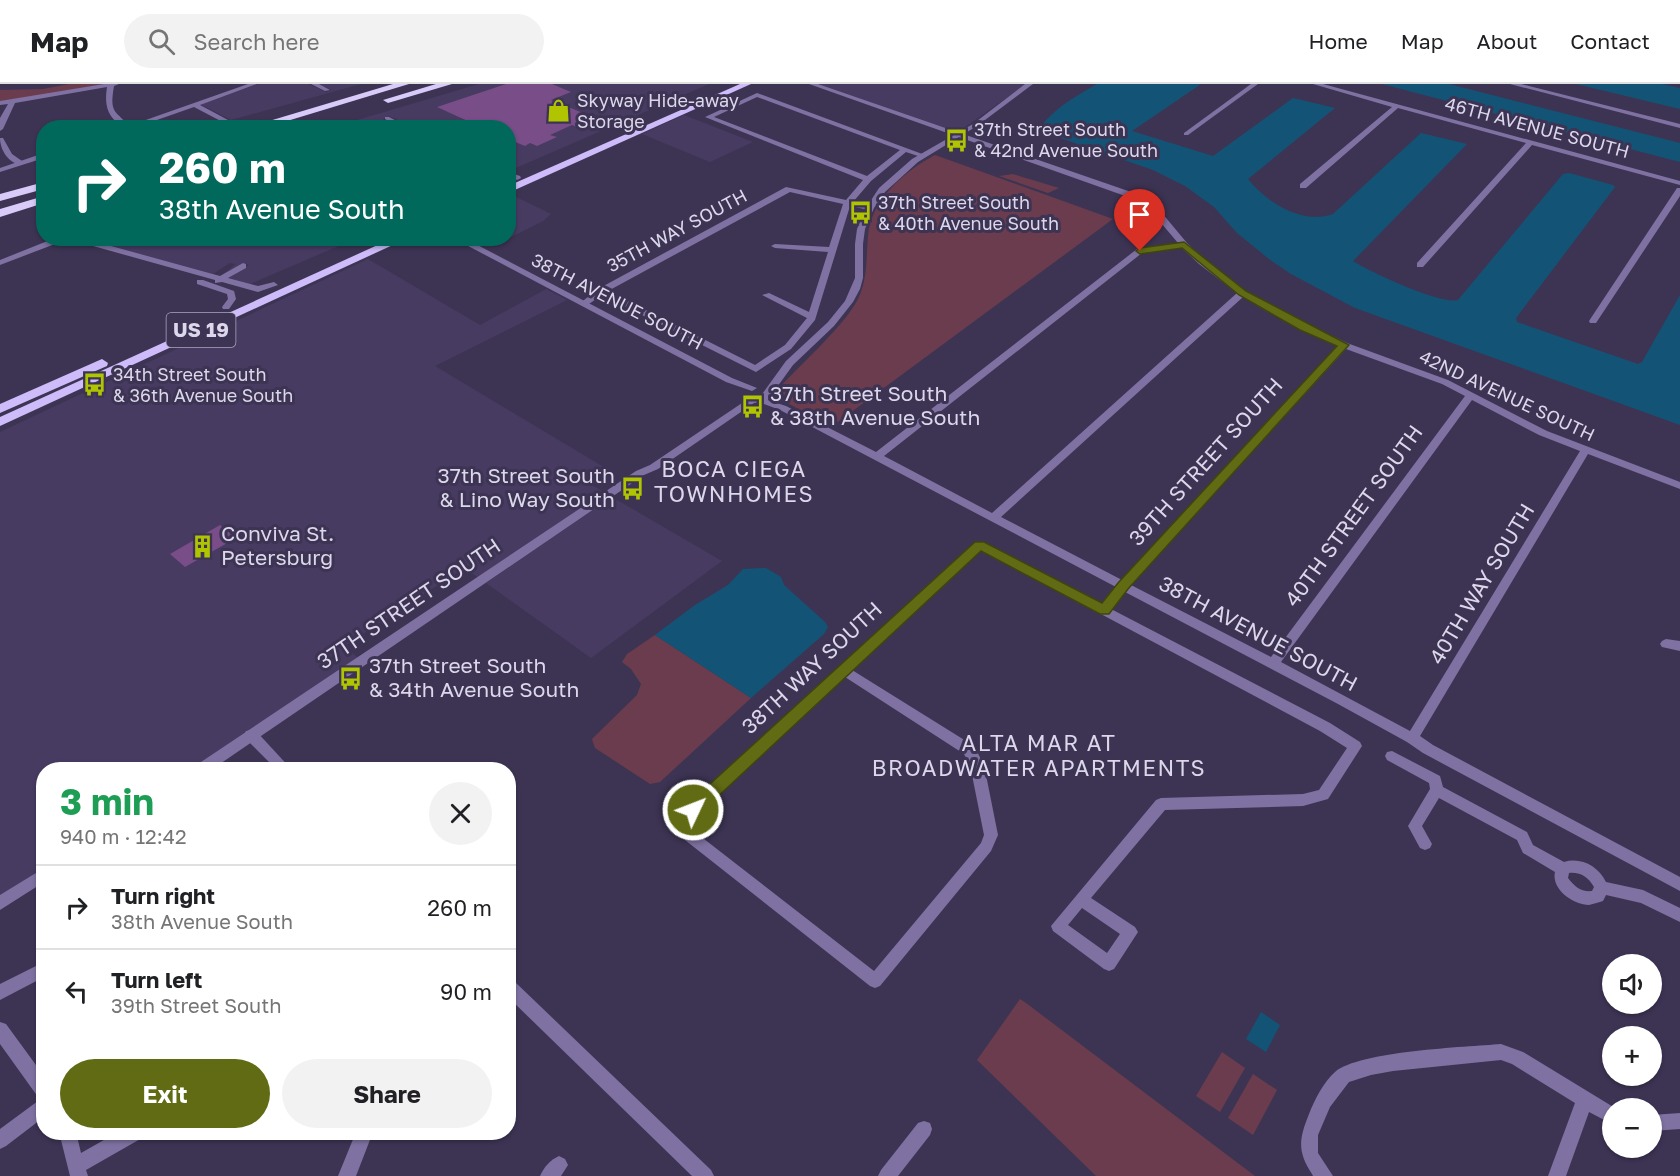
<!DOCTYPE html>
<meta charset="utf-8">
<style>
body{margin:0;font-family:"Golos Text",sans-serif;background:#f2f2f2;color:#202124;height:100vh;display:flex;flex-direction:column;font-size:22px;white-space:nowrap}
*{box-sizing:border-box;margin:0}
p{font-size:20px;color:#757577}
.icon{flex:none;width:33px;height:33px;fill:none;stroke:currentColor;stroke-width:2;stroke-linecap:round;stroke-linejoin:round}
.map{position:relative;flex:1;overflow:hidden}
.drawer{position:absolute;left:36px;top:678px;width:480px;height:378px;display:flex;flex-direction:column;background:#fff;border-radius:24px;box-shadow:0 2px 4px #0004}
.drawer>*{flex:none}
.hud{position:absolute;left:36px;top:36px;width:480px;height:126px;border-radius:24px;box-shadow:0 2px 4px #0004;background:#00695c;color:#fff;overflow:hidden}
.buttons{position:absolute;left:1602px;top:870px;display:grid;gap:12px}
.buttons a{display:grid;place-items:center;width:60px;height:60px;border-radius:50%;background:#fff;box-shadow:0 2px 4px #0004;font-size:30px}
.pin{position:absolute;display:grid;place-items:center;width:51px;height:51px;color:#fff;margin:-62px -26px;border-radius:50% 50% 50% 0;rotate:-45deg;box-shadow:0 0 6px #0007}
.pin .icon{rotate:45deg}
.me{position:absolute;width:66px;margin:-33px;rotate:47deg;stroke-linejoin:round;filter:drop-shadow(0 0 4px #0008)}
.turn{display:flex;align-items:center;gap:21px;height:126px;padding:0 24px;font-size:27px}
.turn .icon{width:78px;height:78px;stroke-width:2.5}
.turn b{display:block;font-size:42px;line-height:51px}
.round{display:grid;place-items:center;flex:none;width:63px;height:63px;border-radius:32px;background:#f2f2f2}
.overview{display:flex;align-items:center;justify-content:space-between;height:102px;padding:0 24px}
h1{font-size:36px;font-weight:700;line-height:45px;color:#1e9e55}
.primary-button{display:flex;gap:12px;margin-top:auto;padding:12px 24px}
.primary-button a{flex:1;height:69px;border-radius:36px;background:#616b14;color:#fff;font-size:24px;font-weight:700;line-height:69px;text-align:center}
.primary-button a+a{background:#f2f2f2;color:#202124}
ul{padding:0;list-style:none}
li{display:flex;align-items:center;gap:18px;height:84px;padding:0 24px;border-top:2px solid #e0e0e0}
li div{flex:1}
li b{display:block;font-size:22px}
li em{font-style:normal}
header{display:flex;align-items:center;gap:36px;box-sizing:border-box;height:84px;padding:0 30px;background:#fff;border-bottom:2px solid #e0e0e0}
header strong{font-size:28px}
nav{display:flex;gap:33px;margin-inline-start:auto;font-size:21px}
.search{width:420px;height:54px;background:#f2f2f2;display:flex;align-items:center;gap:15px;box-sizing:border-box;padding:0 21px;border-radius:33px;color:#757577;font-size:22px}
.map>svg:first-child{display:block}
.built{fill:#473b62}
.green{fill:#6a3c4d}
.water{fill:#135476}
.building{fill:#794d88}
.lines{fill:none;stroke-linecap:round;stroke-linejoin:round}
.minor{fill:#7f72a2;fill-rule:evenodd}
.tertiary{fill:#7f72a2;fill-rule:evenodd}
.trunk{fill:#cdbbfa;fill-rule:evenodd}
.motorway{fill:#d8cbfa;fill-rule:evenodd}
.route{fill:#616b14;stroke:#3f460d;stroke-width:1.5}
.labels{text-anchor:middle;stroke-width:6;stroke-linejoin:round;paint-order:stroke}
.far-poi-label{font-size:18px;fill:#dcd7eb;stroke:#3d3454;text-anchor:start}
.far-street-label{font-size:18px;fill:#dcd7eb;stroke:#3d3454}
.shield{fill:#3d3454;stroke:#aca6be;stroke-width:1.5}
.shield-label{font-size:20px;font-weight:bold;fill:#dcd7eb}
.poi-label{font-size:21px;fill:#dcd7eb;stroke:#3d3454;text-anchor:start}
.street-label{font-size:21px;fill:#dcd7eb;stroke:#3d3454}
.neighbourhood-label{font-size:22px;letter-spacing:1.5px;fill:#dcd7eb;stroke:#3d3454}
</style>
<header>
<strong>Map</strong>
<div class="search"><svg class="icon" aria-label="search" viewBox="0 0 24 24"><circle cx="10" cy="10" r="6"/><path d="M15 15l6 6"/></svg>Search here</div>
<nav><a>Home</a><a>Map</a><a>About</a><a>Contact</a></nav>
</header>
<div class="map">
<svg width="1680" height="1092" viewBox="0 0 1680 1092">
<rect width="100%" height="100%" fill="#3d3454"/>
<g class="built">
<polygon points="258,0 308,0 326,8 332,6 319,0 361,0 231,36 200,20"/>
<polygon points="479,0 709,0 509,87 508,44 414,43 389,32 383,35 402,43 330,44"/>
<polygon points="818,0 1026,0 958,48"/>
<polygon points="684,31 753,58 710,78 642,50"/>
<polygon points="510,110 551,130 543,137 509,154"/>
<polygon points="82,155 355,155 250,200 228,194 249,181 244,179 221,192 236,180 230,179 213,190"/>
<polygon points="368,175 480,241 546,205 567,216 435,282 612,388 592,401 605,409 479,494 464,484 345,562 358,574 191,685 44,686 43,784 0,813 0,348"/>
<polygon points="612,413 722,477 591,574 486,499"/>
</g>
<g class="green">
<polygon points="69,0 106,0 0,18 0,6 43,5"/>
<path d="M 935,71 L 1113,135 L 831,343 L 782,316 L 776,311 L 779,304 C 800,281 845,241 858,215 C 868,194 866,175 868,152 C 871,115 905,87 935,71 Z"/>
<polygon points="1013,90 1059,104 1048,109 999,92"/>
<polygon points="655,551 751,614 660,698 650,700 595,664 592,655 637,611 641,600 631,585 622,578 627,570"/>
<polygon points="1020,915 1026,919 1255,1092 1096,1092 977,976"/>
<polygon points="1222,968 1245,984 1220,1028 1196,1012"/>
<polygon points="1253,990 1277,1006 1253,1051 1228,1034"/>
</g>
<g class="water">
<path d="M 1097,0 L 1201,0 L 1132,47 L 1213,72 L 1293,14 L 1335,24 L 1248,95 C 1267,119 1303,141 1333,130 L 1421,49 L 1467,60 L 1353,177 C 1370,188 1441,221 1458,216 L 1563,90 L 1569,89 L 1613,101 L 1615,103 L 1516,234 L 1517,238 L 1638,280 L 1642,278 L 1680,211 L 1680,341 L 1355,224 L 1291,190 L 1269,175 L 1237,149 L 1214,123 L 1185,102 L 1153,86 L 1043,48 L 1040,44 C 1054,24 1076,12 1097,0 Z"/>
<polygon points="1382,0 1449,0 1680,59 1680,78"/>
<polygon points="1576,0 1662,0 1680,4 1680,25"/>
<polygon points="766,484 781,493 784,501 825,538 828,543 824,550 751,614 655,551 695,521 728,501 743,485"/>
<polygon points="1261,928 1280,941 1266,968 1246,955"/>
</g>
<g class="building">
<polygon points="506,0 552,0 571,8 551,16 600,36 580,44 572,41 550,51 557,53 537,62 530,59 525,62 508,55 508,44 483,44 437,23"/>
<polygon points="220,441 236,454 185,483 170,470"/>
</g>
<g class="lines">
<g class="minor">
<path d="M 104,0 L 119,0 L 114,2 C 109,31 116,26 131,44 L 124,44 C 108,33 104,23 107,3 L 15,19 L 3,45 L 0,47 L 0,34 L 8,20 L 0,21 L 0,17 Z"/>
<polygon points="311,0 319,0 330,6 325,7"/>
<path d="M 809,0 L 818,0 L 1134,109 L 1162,129 L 1187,159 L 1205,176 L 1245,207 L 1272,223 L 1347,259 L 1448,296 L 1547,347 L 1680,398 L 1680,405 L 1588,370 L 1420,652 L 1433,661 L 1680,793 L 1680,807 L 1423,669 L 1407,658 L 1338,620 L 1125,508 L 1111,525 L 1330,639 L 1360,658 L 1362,662 L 1328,715 L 1303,722 L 1165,726 L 1091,814 L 1135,843 L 1138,848 L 1114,885 L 1109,887 L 1104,885 L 1053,847 L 1051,842 L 1156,716 L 1161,714 L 1303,710 L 1319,706 L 1347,664 L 1320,647 L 981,466 L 852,586 L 974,662 L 984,681 L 998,751 L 991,767 L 880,902 L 875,904 L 870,902 L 671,745 L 669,741 L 671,737 L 976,458 L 984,458 L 1102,520 L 1116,503 L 780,326 L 753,316 L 758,313 L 786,322 L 876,368 L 1137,165 L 1178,159 L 1156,133 L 1128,113 ZM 1182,164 L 1199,180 L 1237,209 L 992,429 L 884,372 L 1142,169 ZM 1243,213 L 1266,227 L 1338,262 L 1122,496 L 1001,433 ZM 1346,265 L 1442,300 L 1465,312 L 1271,573 L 1131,501 ZM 1472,316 L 1539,351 L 1580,367 L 1410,647 L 1281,578 ZM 845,593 L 964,670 L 970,681 L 984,751 L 981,759 L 874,887 L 686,741 ZM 1082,824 L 1120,850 L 1107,869 L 1068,841 Z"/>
<polygon points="1251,0 1258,0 1188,51 1184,51 1184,49"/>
<polygon points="1313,0 1323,0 1680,97 1680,101 1532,61 1423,183 1417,183 1417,179 1526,59 1398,24 1306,104 1300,104 1300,100 1392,23"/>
<polygon points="1510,0 1521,0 1680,40 1680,44"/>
<path d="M 757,9 L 925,71 L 921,73 L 906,68 L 871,97 L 853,118 L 873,124 L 869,126 L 850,122 L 815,236 L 791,265 L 756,288 L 602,211 L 586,222 L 579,220 L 598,205 L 786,103 L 846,116 L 863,96 L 705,33 ZM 757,13 L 900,66 L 867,92 L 714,33 ZM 790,108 L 843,120 L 829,163 L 775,160 L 771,162 L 775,164 L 828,168 L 809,228 L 769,209 L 762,211 L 807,234 L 785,261 L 755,281 L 608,207 Z"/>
<polygon points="385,33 389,33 410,44 401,44 385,35"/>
<path d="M 0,54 L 3,54 L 12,70 L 22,77 L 22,81 C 9,80 0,66 0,54 Z"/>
<polygon points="508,88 520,92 521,94 517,96 508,93"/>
<polygon points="1677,104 1680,104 1680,112 1596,239 1590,239 1589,237"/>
<polygon points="55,154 82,154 220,192 243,179 246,180 246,184 228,194 258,202 274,198 278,201 258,208 222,198 215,199 215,196 68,155 0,181 0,176"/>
<polygon points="197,196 203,196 234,207 236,215 229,225 223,225 222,223 228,215 227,210 197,200"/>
<polygon points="1666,555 1680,557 1680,567 1662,563 1660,560 1662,557"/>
<polygon points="251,646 256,647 292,686 277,686 246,655 244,651 246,647"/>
<path d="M 1392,667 L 1440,692 L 1443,703 L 1527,748 L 1533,761 L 1564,778 C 1581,773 1598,782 1606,798 L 1643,806 L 1680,824 L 1680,838 L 1641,819 L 1606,811 L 1603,817 C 1599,818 1594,820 1589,821 C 1573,821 1551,805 1555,788 L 1523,769 L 1517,756 L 1439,714 L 1422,742 L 1432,760 L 1430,764 L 1425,766 L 1420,764 L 1408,742 L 1430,705 L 1429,699 L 1387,676 L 1385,672 L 1387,668 ZM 1569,789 C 1581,788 1588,793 1594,803 L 1592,807 C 1581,808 1575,803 1568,794 Z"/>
<polygon points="44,878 44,893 0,916 0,900"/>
<polygon points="508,895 514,897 711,1086 714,1092 692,1092 508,913"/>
<polygon points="0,938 6,940 44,992 44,1033 6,1062 0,1065 0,1045 42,1014 38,1013 0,960"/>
<path d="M 1501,960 L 1523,968 L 1615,1024 L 1612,1024 L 1612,1040 L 1589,1028 L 1566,1092 L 1548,1092 L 1575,1019 L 1512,980 L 1501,976 L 1393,987 L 1371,991 L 1349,998 L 1330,1023 L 1318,1051 L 1318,1069 L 1333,1092 L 1313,1092 L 1312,1090 C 1297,1067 1299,1055 1309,1030 C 1315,1015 1323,999 1335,988 C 1359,967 1466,963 1501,960 Z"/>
<polygon points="1680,1029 1680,1045 1652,1047 1652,1031"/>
<polygon points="924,1037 930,1039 932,1045 930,1051 898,1092 878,1092 881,1086 918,1039"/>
<polygon points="59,1048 76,1048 81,1069 118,1048 144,1048 142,1054 86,1086 88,1092 70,1092"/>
<polygon points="356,1048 373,1048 356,1092 338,1092"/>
<path d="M 559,1072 L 565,1075 L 568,1081 L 561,1092 L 540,1092 C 544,1083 550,1076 559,1072 Z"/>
</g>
<g class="tertiary">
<polygon points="248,0 257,0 200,21 243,44 234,44 194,23 134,44 123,44"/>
<polygon points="1025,0 1033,0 977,42 918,78 885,108 874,124 865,145 863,160 863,194 860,205 853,218 834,242 793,281 767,317 754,319 658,385 644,391 211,686 194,686 195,682 636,387 650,381 745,317 743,315 745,313 760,313 786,277 828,238 845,217 855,194 855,160 857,145 866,124 879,104 912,75 973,40"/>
<polygon points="44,69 44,74 0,88 0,84"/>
<polygon points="453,154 464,154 732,294 757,304 752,307 726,298"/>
<polygon points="44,784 44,798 0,826 0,811"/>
</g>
<g class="trunk">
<polygon points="740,0 751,0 508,109 508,102"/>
<polygon points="393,154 408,154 0,342 0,333"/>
<polygon points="102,275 108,279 107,282 0,329 0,320"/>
</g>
<g class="motorway">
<polygon points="393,0 409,0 264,44 246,44"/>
<polygon points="436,0 452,0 388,19 383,16"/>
<polygon points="44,98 44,105 0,117 0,110"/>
<polygon points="44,112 44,119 0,133 0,125"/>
</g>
</g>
<polygon class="route" points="1184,158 1246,207 1349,261 1128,505 1109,530 1100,530 981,467 698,731 693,733 687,731 685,726 687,721 975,458 984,458 1102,519 1118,499 1337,262 1300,246 1239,211 1182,164 1140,170 1136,167 1140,164"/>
<defs>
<symbol id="shop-bare" viewBox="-9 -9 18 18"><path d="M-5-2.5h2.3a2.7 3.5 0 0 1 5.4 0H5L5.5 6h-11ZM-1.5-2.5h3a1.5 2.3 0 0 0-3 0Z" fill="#b0c500" stroke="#3d3454" stroke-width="2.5" paint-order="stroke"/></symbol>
<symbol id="bus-bare" viewBox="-9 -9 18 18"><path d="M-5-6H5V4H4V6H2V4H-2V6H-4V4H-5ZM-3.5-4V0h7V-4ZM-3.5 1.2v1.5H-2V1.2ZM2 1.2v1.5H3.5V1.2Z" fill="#b0c500" stroke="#3d3454" stroke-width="2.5" paint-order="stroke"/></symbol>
<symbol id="building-bare" viewBox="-9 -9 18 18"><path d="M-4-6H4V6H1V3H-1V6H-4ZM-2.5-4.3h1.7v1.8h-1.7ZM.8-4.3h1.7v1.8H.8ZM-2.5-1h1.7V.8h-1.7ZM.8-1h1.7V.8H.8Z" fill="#b0c500" stroke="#3d3454" stroke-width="2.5" paint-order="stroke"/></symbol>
</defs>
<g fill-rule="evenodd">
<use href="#shop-bare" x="542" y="10" width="33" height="33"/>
<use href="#bus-bare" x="940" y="40" width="33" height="33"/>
<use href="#bus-bare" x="844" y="112" width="33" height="33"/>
<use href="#bus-bare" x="78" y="284" width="33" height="33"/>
<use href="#bus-bare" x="736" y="306" width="33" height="33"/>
<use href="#bus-bare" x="616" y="388" width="33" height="33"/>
<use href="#building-bare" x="186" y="446" width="33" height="33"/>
<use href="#bus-bare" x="334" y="578" width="33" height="33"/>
</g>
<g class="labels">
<g class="far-poi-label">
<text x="577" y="23">Skyway Hide-away<tspan x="577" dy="21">Storage</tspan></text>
<text x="974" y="52">37th Street South<tspan x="974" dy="21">&amp; 42nd Avenue South</tspan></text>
<text x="878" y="125">37th Street South<tspan x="878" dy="21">&amp; 40th Avenue South</tspan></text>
<text x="113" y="297">34th Street South<tspan x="113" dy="21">&amp; 36th Avenue South</tspan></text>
</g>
<g class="far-street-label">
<text transform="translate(1537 44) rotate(15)" y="6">46TH AVENUE SOUTH</text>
<text transform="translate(677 147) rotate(-28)" y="6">35TH WAY SOUTH</text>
<text transform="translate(617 218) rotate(27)" y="6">38TH AVENUE SOUTH</text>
<text transform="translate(1507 312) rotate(25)" y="6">42ND AVENUE SOUTH</text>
</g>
<rect class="shield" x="166.5" y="229" width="69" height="34" rx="4.5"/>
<g class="shield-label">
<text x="201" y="253">US 19</text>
</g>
<g class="poi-label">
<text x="770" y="317">37th Street South<tspan x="770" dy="24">&amp; 38th Avenue South</tspan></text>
<text x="615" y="399" text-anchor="end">37th Street South<tspan x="615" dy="24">&amp; Lino Way South</tspan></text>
<text x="221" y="457">Conviva St.<tspan x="221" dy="24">Petersburg</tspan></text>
<text x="369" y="589">37th Street South<tspan x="369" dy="24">&amp; 34th Avenue South</tspan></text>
</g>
<g class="street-label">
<text transform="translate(1206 378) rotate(-48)" y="7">39TH STREET SOUTH</text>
<text transform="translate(1354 432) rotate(-54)" y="7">40TH STREET SOUTH</text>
<text transform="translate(1482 500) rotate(-59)" y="7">40TH WAY SOUTH</text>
<text transform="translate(409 520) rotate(-34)" y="7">37TH STREET SOUTH</text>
<text transform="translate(1258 550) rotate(28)" y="7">38TH AVENUE SOUTH</text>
<text transform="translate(812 584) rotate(-43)" y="7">38TH WAY SOUTH</text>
</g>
<g class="neighbourhood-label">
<text x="734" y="393">BOCA CIEGA<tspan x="734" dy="25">TOWNHOMES</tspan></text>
<text x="1039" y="667">ALTA MAR AT<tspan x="1039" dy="25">BROADWATER APARTMENTS</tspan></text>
</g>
</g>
</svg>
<div class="buttons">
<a><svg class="icon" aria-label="sound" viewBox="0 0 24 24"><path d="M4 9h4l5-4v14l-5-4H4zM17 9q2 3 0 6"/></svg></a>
<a>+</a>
<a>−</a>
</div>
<div class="pin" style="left:1140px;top:167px;background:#d93025"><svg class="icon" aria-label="arrive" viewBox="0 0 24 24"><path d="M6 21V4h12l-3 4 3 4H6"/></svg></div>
<svg class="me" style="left:693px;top:726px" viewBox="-20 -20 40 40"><circle r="17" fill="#616b14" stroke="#fff" stroke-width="3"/><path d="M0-11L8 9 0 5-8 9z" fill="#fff"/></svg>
<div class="hud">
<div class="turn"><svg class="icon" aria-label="right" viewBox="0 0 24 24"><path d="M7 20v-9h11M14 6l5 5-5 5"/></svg><div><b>260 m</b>38th Avenue South</div></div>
</div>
<section class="drawer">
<div class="overview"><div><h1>3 min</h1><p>940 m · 12:42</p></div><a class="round"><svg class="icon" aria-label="close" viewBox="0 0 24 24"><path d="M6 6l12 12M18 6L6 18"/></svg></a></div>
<ul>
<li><svg class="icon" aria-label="right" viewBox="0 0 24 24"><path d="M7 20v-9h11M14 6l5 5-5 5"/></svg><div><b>Turn right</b><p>38th Avenue South</p></div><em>260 m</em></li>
<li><svg class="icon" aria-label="left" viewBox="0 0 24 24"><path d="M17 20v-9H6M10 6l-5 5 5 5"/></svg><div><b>Turn left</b><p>39th Street South</p></div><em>90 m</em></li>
</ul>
<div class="primary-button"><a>Exit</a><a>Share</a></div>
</section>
</div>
